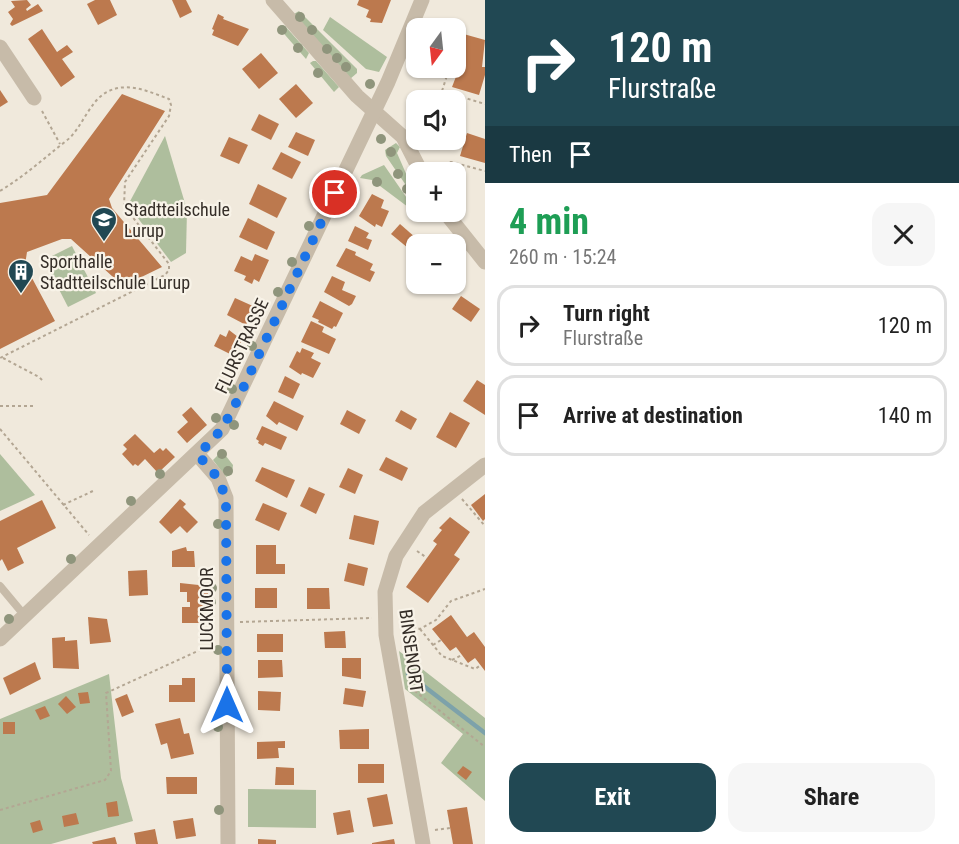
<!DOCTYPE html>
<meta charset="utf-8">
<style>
body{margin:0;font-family:"Roboto Condensed",sans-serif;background:#f6f6f6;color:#222;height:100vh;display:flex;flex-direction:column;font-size:22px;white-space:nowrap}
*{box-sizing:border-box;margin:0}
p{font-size:20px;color:#767676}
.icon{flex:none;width:33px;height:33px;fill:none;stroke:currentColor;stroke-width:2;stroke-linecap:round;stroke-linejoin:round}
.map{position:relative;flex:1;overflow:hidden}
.panel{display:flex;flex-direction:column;background:#fff;width:474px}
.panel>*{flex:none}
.hud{background:#214853;color:#fff;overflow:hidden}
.needle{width:39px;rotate:195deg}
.buttons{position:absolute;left:406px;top:18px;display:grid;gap:12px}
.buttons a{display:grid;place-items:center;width:60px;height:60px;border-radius:12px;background:#fff;box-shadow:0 2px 4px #0004;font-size:30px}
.pin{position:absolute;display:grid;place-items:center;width:51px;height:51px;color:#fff;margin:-26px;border:3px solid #fff;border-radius:50%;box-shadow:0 2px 6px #0007}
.me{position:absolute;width:66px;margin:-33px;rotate:0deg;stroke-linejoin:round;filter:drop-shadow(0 0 4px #0008)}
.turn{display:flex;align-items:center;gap:21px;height:126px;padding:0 24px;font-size:27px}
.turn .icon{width:78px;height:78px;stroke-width:2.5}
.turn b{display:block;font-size:42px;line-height:51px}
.then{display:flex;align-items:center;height:57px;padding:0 24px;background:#0003;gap:12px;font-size:22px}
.round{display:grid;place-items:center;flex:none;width:63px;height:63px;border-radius:18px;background:#f6f6f6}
.head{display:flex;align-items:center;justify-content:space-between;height:102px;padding:0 24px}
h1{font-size:36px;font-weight:700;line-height:45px;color:#1e9e55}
.cta{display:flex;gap:12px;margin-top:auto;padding:12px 24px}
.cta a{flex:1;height:69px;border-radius:18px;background:#214853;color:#fff;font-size:24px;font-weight:700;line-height:69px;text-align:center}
.cta a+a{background:#f6f6f6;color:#222}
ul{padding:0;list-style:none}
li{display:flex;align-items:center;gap:18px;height:81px;margin:0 12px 9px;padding:0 12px;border:3px solid #e0e0e0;border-radius:18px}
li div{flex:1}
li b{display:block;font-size:22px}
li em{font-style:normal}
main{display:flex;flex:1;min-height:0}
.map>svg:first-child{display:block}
.green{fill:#aebe9d}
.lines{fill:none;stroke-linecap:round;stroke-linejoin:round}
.stream{stroke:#7da2aa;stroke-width:4.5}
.building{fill:#bc794e}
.path{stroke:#b3a693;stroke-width:2;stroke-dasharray:3 3;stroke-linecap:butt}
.service{stroke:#c7bba9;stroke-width:8}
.minor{stroke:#c7bba9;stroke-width:15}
.tree{fill:#8f957c}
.route{stroke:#1a73e8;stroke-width:10;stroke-dasharray:0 18}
.labels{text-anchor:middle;stroke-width:4.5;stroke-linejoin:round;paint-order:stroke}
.poi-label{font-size:18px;fill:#352e28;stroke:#f8f3e8;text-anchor:start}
.street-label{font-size:18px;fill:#352e28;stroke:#f8f3e8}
</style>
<main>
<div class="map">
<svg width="485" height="844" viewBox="0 0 485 844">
<rect width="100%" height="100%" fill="#f0e9dc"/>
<g class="green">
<polygon points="299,11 357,69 357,73 350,79 294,14"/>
<polygon points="330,17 387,57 379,72 366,69 323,30"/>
<polygon points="281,26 285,26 309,53 306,59 279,28"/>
<polygon points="313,61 316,61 339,87 334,92 310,63"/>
<polygon points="165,136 187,210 186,253 171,262 128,205"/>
<polygon points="396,143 400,147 397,153 411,185 417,186 416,200 386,156 385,150"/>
<polygon points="384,165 411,204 408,207 372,180 360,178 362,175"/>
<polygon points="72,246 96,293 68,307 44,260"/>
<polygon points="222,451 233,465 232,474 226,477 213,460"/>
<polygon points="0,454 35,495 0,511"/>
<polygon points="399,651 485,718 485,801 441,763 463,734 405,689"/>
<polygon points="109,674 121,778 133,821 51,844 0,844 0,719"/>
<polygon points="248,789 316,790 316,828 248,827"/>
</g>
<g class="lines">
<polyline class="stream" points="408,674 485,733"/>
</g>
<g class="building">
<polygon points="27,0 31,5 26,9 27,11 38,4 43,11 12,26 10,24 13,19 8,12 15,7 11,1"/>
<polygon points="95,0 110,0 117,15 98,25 87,4"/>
<polygon points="172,0 186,0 192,12 180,18"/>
<polygon points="359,0 391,0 382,23 370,22 371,19 366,17 369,10 357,5"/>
<polygon points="218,14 224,17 223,19 249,29 238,46 212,35 214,30 212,29"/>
<polygon points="42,29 57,52 67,45 73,52 62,59 75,77 61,87 28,39"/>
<polygon points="460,33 485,40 482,67 485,67 485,75 479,95 452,87 462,61 456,59"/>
<polygon points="261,53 278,73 259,89 242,69"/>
<polygon points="296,84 313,103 296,118 279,99"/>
<polygon points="0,90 8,102 0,107"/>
<polygon points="122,94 165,111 109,199 112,208 162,267 123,286 71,239 62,239 27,252 25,265 55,321 0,349 0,203 47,195"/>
<polygon points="259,114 279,124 271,140 251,130"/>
<polygon points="296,132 315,140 308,156 288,147"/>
<polygon points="467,133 485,139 485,163 460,156"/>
<polygon points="229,137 248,145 239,164 220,156"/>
<polygon points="281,152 301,162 292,179 272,169"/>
<polygon points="258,184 287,198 277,218 249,204"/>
<polygon points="372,194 384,200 381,208 389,211 382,227 376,224 375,227 359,216"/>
<polygon points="248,218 275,232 267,250 239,237"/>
<polygon points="400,224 416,238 408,248 391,234"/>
<polygon points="355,226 369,233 366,238 372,240 368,250 348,241"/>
<polygon points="346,248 356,252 355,255 373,264 370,270 375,272 370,282 336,266"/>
<polygon points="255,254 269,260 259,282 254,279 252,284 244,280 246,276 234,271 241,256 252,261"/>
<polygon points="332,276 345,282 342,290 356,296 352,304 349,306 324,292"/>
<polygon points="461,296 480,309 471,322 452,309"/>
<polygon points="235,298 255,307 246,325 227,315"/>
<polygon points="320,301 343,313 336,327 334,326 332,329 318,322 319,320 312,317"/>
<polygon points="311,321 324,327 322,332 336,339 329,354 301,342"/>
<polygon points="229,330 242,340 234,356 214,346 220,334 226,337"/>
<polygon points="302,348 314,353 311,358 321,363 313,378 302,373 301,375 289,367 297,351 300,353"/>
<polygon points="285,376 300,384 293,399 278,392"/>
<polygon points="477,380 485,385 485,415 463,401"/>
<polygon points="274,401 304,416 297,431 279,422 277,425 266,416"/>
<polygon points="191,407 207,425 187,443 177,432 188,422 182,415"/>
<polygon points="347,410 366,420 359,434 340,424"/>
<polygon points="401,410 417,419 411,430 395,421"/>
<polygon points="450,412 470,423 456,448 436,437"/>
<polygon points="262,426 287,437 281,450 265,443 263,446 258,443 259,441 256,439"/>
<polygon points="135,434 154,453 160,448 163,451 166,448 175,457 158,473 145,459 138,466 135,464 133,466 122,454 127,449 123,445"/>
<polygon points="386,457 408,468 402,481 379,470"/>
<polygon points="262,467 295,480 287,498 255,481"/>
<polygon points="348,468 363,475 355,494 339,487"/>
<polygon points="309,487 325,494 316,514 300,506"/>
<polygon points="485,494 485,519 483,521 471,505"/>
<polygon points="180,499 186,504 183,507 198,522 187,533 180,526 171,534 159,522"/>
<polygon points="42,500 56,528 17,548 24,563 8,571 2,559 0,561 0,521"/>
<polygon points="263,503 287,513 279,531 255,520"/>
<polygon points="354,515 379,521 374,545 349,539"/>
<polygon points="450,517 470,532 454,555 460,559 428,603 406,587 437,544 433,541 442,530 439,528"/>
<polygon points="256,545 276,545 276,564 285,564 285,574 256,574"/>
<polygon points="186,547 187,551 194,551 195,567 172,567 172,551"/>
<polygon points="348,563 368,568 364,586 344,581"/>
<polygon points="147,570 148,595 129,596 128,571"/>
<polygon points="180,583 208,586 208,608 204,608 204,623 182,623 182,607 190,607 190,602 187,602 187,592 180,592"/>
<rect x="255" y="588" width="22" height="20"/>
<polygon points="307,588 329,588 330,609 307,609"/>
<polygon points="451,615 467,637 474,632 485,647 485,671 475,658 468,663 456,647 450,651 432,629"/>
<polygon points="88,617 107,619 111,642 90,644"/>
<polygon points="345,631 346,648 325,648 324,632"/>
<rect x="257" y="634" width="26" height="18"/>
<polygon points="65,637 65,641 77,640 79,669 53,668 52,638"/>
<polygon points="342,658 361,658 361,679 342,676"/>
<polygon points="258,660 282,660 283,677 258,678"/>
<polygon points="35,662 41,679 10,695 3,678"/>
<polygon points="182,678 195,678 195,702 169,702 169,685 182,685"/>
<polygon points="345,688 366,691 363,707 343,704"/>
<polygon points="258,691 281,692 280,711 258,710"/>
<polygon points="88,692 90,703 80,704 78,693"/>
<polygon points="127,694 134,712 122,717 115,699"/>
<polygon points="66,696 76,707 67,714 58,704"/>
<polygon points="45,706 50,716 40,720 35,710"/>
<polygon points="180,718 184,734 189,733 194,754 171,759 167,743 161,745 155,724"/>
<rect x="3" y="722" width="12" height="12"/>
<polygon points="369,729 369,749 340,749 339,730"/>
<polygon points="285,741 285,748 278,748 279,758 257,759 257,742"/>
<rect x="358" y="764" width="26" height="19"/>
<polygon points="463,766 472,772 466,780 457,773"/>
<polygon points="276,767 294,768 294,785 275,785"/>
<polygon points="166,777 197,777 197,794 167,794"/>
<polygon points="387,794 393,824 373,827 367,798"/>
<polygon points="117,801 119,816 108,817 106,803"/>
<polygon points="467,807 473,844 453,844 447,810"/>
<polygon points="350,810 354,832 337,835 333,813"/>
<polygon points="76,813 79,824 64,827 62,816"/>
<polygon points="193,818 196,836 176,839 173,821"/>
<polygon points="40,820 43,830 33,833 30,823"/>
<polygon points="155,829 158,844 136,844 134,833"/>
<polygon points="115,837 117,844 93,844 92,842"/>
<polygon points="258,839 276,840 276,844 258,844"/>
<polygon points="394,839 395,844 372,844 372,843"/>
</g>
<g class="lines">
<g class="path">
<polyline points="445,68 449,69 442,91 485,104"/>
<polyline points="42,111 60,144"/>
<polyline points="434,171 451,162 485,171"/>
<path d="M 0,191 C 26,175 43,159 66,141 C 82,129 89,101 107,92 C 127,81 150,92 169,99 L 171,105 L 169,116 L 125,182 L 124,206 L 169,264 L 169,270 L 165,275 L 0,358"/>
<polyline points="3,358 39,377 44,382"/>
<polyline points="0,406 35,406"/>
<polyline points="0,429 89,535"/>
<polyline points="462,499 485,526"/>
<polyline points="63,505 95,490"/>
<polyline points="417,551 427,558"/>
<polyline points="240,622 372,618"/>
<polyline points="401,624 420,629 436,620 451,601 485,589"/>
<polyline points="420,629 442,656 475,669 481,665"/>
<polyline points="433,645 441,640"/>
<polyline points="452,660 462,655"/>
<polyline points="410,687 485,747"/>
<polyline points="0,810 105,780 111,771 106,693 213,644"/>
<polyline points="435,830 450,828"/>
</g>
<polyline class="service" points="0,586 25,616"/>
<g class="minor">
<polyline points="273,0 357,96 403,137 421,172"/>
<polyline points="0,47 34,98"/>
<polyline points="445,212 485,262"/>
<polyline points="198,455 218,478 226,498 228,844"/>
<polyline points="0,639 222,429 388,82 422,0"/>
<polyline points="423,844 386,635 385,592 396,556 424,513 485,465"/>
</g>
</g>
<g class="tree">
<circle cx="300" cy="17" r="5"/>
<circle cx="282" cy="30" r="5"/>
<circle cx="312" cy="30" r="5"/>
<circle cx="298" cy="48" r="5"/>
<circle cx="327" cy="49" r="5"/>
<circle cx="337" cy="58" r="5"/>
<circle cx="346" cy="67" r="5"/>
<circle cx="318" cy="73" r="5"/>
<circle cx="370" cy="84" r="5"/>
<circle cx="381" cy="139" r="5"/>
<circle cx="391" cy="152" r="5"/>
<circle cx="398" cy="174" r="5"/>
<circle cx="377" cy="182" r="5"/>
<circle cx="407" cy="189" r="5"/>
<circle cx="325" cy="192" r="5"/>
<circle cx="309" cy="226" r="5"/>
<circle cx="292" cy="262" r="5"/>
<circle cx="278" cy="292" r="5"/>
<circle cx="252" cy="346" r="5"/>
<circle cx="232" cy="389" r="5"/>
<circle cx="216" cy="418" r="5"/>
<circle cx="234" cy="425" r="5"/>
<circle cx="222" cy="454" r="5"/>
<circle cx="228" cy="471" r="5"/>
<circle cx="160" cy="474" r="5"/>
<circle cx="131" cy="501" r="5"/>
<circle cx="218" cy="524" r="5"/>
<circle cx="71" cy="559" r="5"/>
<circle cx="212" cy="588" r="5"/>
<circle cx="211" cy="602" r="5"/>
<circle cx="9" cy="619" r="5"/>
<circle cx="218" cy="650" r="5"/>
<circle cx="218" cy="727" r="5"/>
<circle cx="219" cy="810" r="5"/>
</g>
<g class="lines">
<polyline class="route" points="227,705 226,498 218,478 198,455 222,429 237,401 335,193"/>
</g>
<defs>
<symbol id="school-pin" viewBox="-11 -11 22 30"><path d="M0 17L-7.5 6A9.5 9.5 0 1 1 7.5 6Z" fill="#214853" stroke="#f8f3e8"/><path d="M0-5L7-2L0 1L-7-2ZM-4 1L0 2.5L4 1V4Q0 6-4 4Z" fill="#fff"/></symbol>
<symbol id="building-pin" viewBox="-11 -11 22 30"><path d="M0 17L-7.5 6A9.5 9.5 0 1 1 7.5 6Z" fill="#214853" stroke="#f8f3e8"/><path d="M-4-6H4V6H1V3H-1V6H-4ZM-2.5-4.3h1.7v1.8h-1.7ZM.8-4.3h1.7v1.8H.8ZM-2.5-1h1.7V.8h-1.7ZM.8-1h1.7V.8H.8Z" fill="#fff"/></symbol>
</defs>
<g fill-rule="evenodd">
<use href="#school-pin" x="89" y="205" width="30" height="40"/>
<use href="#building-pin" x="6" y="257" width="30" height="40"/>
</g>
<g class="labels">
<g class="poi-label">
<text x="124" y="216">Stadtteilschule<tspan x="124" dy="21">Lurup</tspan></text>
<text x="40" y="268">Sporthalle<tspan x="40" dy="21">Stadtteilschule Lurup</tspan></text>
</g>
<g class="street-label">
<text transform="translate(242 346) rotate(-65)" y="6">FLURSTRASSE</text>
<text transform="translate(207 609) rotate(-90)" y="6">LUCKMOOR</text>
<text transform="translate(411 651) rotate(82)" y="6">BINSENORT</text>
</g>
</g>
</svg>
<div class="buttons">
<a><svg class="needle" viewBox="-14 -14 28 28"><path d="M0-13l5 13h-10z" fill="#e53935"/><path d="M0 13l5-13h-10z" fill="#767676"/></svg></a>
<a><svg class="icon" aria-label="sound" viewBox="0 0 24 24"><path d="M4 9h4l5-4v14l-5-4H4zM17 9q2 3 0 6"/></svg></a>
<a>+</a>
<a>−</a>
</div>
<div class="pin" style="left:335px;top:193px;background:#d93025"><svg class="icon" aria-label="arrive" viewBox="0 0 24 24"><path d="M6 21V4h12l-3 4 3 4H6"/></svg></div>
<svg class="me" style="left:227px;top:705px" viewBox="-20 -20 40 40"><path d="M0-17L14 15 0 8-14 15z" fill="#1a73e8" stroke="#fff" stroke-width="4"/></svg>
</div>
<section class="panel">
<div class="hud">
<div class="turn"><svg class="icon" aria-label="right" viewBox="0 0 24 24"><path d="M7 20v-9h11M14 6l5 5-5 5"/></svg><div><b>120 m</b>Flurstraße</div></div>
<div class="then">Then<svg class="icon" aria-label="arrive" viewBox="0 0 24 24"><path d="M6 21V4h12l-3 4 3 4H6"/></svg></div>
</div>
<div class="head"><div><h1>4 min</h1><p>260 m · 15:24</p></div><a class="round"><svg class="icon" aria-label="close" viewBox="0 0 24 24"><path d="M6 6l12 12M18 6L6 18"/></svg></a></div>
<ul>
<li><svg class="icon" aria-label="right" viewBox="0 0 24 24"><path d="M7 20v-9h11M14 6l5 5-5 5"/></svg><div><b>Turn right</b><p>Flurstraße</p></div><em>120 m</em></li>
<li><svg class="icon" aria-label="arrive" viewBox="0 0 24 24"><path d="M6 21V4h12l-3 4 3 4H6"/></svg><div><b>Arrive at destination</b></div><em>140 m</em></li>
</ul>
<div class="cta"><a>Exit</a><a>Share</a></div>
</section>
</main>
